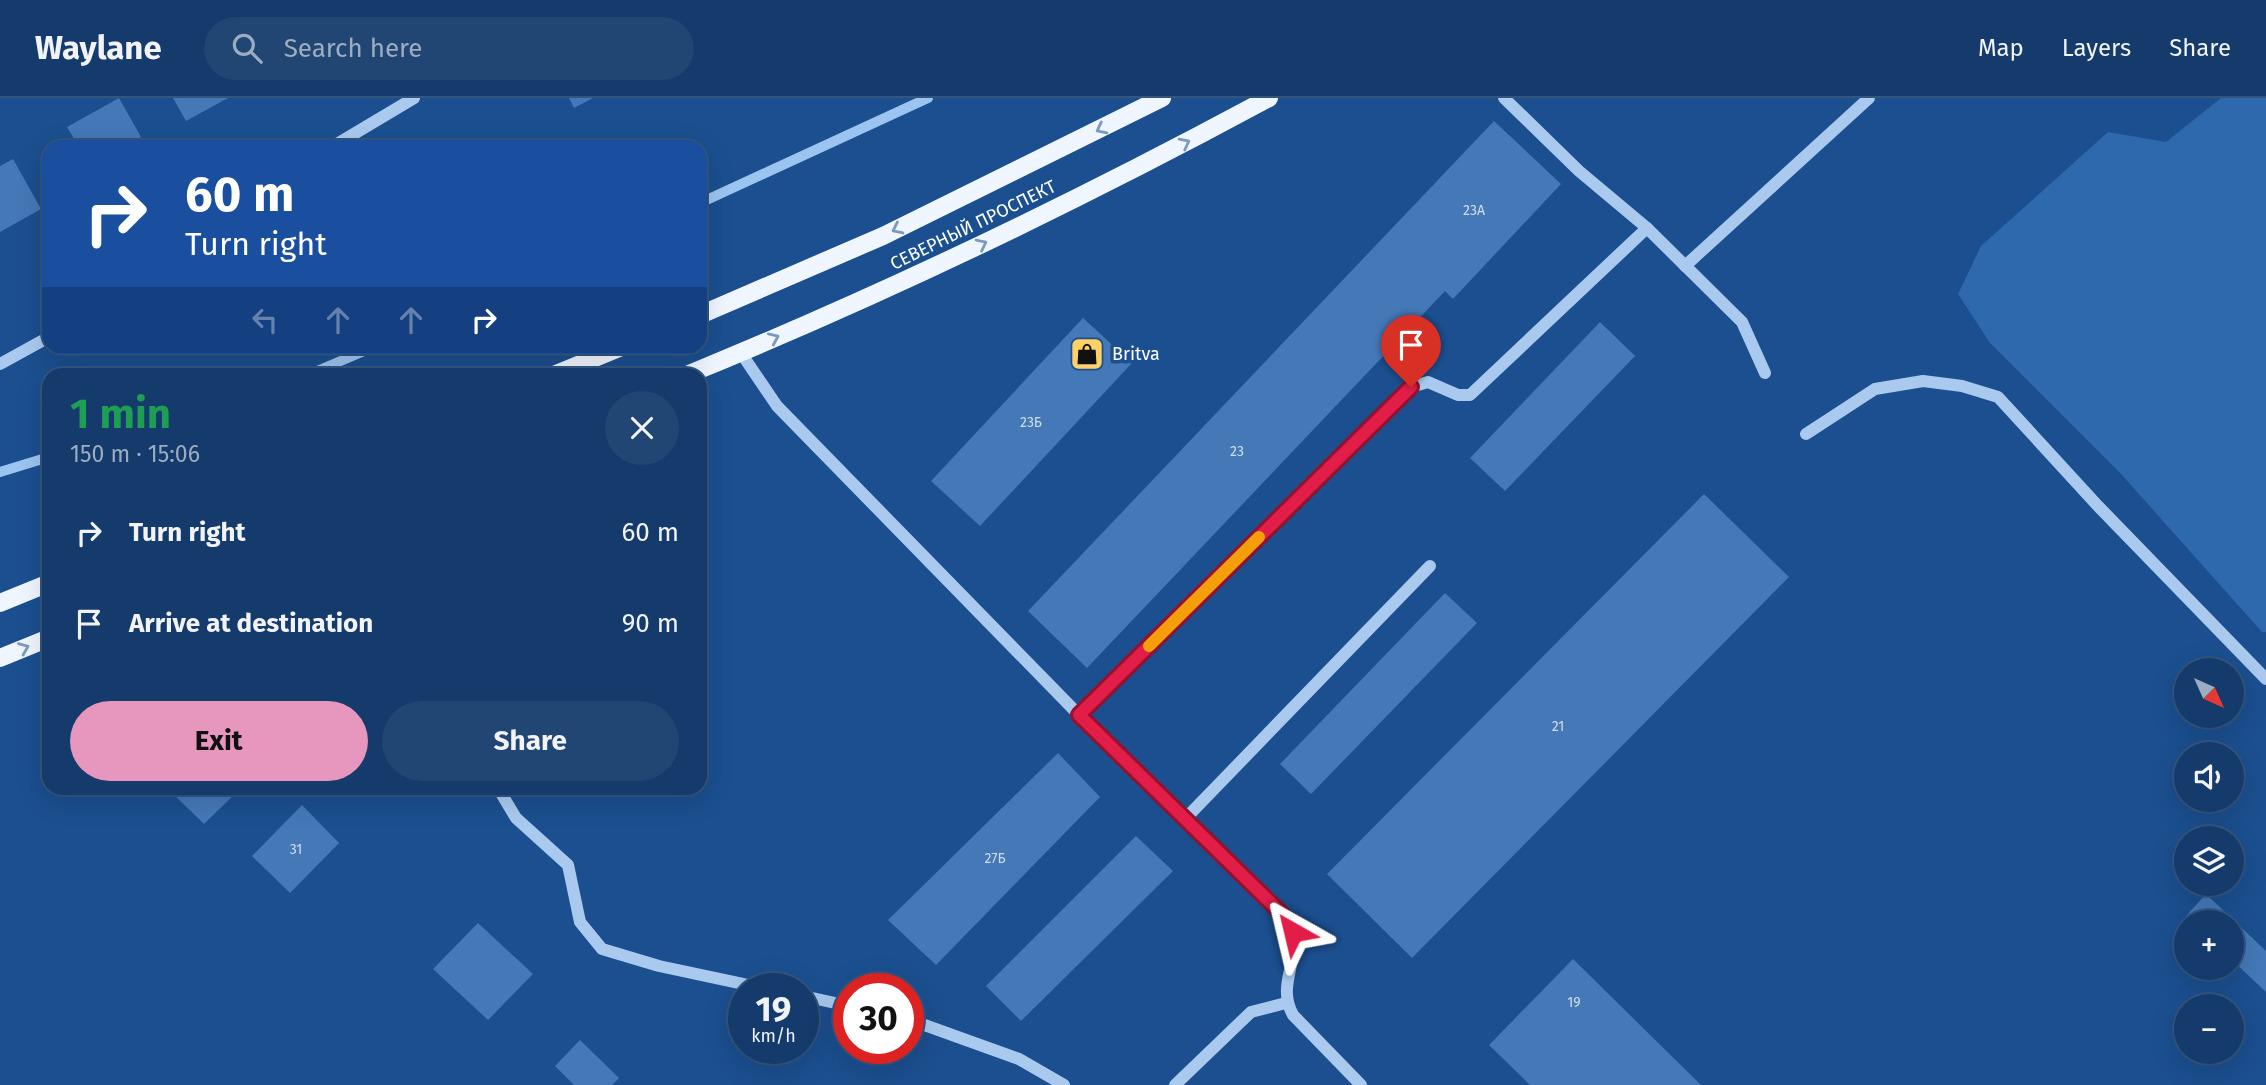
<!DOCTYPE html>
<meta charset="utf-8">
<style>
body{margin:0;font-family:"Fira Sans",sans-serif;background:#214673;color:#f1f3f6;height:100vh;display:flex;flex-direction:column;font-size:26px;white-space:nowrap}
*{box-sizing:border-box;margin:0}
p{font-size:23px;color:#9dadc1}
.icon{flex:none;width:38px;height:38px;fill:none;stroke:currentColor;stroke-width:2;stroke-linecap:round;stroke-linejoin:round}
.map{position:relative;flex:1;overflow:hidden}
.sheet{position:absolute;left:42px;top:270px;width:665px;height:427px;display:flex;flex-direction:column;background:#143b6b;border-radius:21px;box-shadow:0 7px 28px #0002,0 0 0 2px #33557e}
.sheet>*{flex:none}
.guide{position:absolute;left:42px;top:42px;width:665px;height:214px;border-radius:21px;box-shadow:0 7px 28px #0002,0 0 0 2px #33557e;background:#1a4fa0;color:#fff;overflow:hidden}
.needle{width:46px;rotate:135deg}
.buttons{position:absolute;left:2174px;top:560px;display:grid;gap:14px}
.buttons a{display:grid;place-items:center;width:70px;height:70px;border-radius:50%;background:#143b6b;box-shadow:0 7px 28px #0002,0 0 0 2px #33557e;font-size:35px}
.speed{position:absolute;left:728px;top:875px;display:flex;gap:14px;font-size:35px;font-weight:700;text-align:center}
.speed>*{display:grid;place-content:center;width:91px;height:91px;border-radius:50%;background:#143b6b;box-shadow:0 7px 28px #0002,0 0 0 2px #33557e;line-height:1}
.speed small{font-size:18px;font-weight:400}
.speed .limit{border:10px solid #d22;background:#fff;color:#111}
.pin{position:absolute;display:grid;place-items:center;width:60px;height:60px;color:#fff;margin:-72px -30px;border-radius:50% 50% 50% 0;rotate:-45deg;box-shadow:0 0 7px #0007}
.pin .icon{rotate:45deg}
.me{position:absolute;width:77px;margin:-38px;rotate:323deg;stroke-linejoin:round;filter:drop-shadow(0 0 5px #0008)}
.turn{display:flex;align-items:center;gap:24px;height:147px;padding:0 28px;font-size:32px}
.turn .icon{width:91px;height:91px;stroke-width:2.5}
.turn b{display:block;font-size:49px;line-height:60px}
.lanes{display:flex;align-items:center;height:66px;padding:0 28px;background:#0003;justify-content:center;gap:35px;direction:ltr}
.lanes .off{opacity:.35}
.round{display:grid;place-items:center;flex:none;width:74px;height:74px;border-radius:37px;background:#214673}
.overview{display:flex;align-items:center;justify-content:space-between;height:119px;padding:0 28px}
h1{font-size:42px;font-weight:700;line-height:52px;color:#1e9e55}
.action{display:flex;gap:14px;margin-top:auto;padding:14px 28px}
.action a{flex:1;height:80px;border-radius:42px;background:#e797bd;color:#111;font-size:28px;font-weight:700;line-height:80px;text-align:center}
.action a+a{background:#214673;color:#f1f3f6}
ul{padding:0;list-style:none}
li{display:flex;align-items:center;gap:21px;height:91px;padding:0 28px}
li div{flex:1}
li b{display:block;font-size:26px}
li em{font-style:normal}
header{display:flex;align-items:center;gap:42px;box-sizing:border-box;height:98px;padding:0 35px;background:#143b6b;border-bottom:2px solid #33557e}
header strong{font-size:33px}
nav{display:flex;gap:38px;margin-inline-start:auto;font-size:24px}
.search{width:490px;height:63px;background:#214673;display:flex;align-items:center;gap:18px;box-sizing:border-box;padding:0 24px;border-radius:38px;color:#9dadc1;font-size:26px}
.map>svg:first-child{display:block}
.green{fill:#2e69ad}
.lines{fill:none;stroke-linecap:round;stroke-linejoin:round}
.stream{stroke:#9cc4f0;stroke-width:10}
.building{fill:#4478b7}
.minor{stroke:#a9c9ee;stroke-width:12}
.major{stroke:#f0f6ff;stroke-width:18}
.oneway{stroke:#7b9ac1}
.route-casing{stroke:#92132f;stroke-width:18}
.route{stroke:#e11d48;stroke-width:12}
.slow{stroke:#f59e0b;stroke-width:12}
.labels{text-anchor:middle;stroke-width:7;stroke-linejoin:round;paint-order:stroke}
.number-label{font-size:14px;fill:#d0dded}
.street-label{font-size:18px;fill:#fff;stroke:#1b4f8f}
.poi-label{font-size:18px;fill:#fff;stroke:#1b4f8f;text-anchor:start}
</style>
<header>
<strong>Waylane</strong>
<div class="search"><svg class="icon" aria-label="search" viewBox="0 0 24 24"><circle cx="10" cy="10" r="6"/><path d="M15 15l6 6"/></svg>Search here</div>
<nav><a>Map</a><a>Layers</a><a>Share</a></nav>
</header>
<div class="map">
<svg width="2266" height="987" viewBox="0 0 2266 987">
<rect width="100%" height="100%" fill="#1b4f8f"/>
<polygon class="green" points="2221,0 2266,0 2266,534 2262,534 2121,376 1990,245 1958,196 1981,148 2108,34 2166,44"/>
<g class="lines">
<g class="stream">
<polyline points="700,105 928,0"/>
<polyline points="310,276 376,248"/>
<polyline points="0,374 49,359"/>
</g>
</g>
<g class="building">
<polygon points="119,0 141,39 124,49 79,49 67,29"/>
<polygon points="173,0 228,0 186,23"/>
<polygon points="569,0 593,0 574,10"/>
<polygon points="1494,23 1561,86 1453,201 1445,193 1087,570 1028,513"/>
<polygon points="13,61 41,111 0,134 0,68"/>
<polygon points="1083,220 1132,265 980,428 931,383"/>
<polygon points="1600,224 1635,258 1505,393 1470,360"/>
<polygon points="1704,396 1789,479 1412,860 1327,776"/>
<polygon points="1445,495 1477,525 1311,696 1280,666"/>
<polygon points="1058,655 1100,699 936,867 888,822"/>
<polygon points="167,690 241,690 204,726"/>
<polygon points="302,707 339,745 290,795 252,758"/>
<polygon points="1136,738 1173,773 1021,923 986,888"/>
<polygon points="2206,796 2266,853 2266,894 2231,861 2231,824 2192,824 2186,818"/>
<polygon points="478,825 533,876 488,922 433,871"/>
<polygon points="1573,861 1701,987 1530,987 1489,947"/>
<polygon points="580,942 619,980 612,987 574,987 555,968"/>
</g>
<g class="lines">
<g class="minor">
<polyline points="1504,0 1579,73 1647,130 1742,224 1765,275"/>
<polyline points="332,49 414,0"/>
<polyline points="1685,168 1869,0"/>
<path d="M 741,255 L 777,308 L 1079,617 L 1283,817 C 1287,823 1292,830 1293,836 C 1298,866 1277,888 1293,917 L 1361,987"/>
<polyline points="0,266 49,239"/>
<polyline points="1806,336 1875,291 1923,283 1962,288 1998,299 2098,408 2266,581"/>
<polyline points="1079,617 1411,289 1428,284 1458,297 1470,297 1647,130"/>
<polyline points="498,690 516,720 568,767 580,824 602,851 659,868 767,891"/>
<polyline points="1185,721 1430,468"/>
<polyline points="803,898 849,908"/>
<polyline points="908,921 1019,961 1064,987"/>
<polyline points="1175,987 1251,914 1286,905"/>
</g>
<g class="major">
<polyline points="700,217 883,138 1162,0"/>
<polyline points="556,276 624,248"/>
<path d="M 689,276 C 887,195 1080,102 1269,0"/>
<polyline points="0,505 49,485"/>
<polyline points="0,560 49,540"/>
</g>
</g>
<defs><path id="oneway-chevron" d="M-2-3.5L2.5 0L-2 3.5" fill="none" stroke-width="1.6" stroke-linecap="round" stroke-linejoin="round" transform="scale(1.75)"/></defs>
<g class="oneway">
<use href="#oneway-chevron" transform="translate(1101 31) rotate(153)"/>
<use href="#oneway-chevron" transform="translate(1185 45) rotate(-27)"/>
<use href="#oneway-chevron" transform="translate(897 131) rotate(154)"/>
<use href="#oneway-chevron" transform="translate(982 146) rotate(-26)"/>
<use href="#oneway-chevron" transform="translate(774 240) rotate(-24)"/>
<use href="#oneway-chevron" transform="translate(24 550) rotate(-22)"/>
</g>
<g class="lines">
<defs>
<polyline id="route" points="1293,834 1283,817 1079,617 1411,289"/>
</defs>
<use href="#route" class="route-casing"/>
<use href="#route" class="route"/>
<polyline class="slow" points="1149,548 1259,439"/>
</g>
<defs>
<symbol id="shop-square" viewBox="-11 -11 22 22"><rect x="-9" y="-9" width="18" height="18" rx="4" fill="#ffd166" stroke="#1b4f8f"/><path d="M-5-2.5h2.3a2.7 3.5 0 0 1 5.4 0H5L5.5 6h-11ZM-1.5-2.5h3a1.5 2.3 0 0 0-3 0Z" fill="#111"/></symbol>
</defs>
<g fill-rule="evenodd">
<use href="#shop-square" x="1068" y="237" width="38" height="38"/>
</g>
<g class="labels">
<g class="number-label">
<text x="1474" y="117">23А</text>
<text x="1031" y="329">23Б</text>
<text x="1237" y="358">23</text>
<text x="1558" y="633">21</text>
<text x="296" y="756">31</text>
<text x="995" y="765">27Б</text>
<text x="1574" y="909">19</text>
</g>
<g class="street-label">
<text transform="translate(973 127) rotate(-26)" y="6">СЕВЕРНЫЙ ПРОСПЕКТ</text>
</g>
<g class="poi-label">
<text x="1112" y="262">Britva</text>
</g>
</g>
</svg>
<div class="buttons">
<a><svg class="needle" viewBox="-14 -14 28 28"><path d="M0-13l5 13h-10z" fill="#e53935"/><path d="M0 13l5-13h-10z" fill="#9dadc1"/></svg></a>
<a><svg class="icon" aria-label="sound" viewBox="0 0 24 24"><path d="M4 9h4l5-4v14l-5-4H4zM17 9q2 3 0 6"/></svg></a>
<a><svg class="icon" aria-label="layers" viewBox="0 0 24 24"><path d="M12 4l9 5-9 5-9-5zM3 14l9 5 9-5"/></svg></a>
<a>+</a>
<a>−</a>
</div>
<div class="speed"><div>19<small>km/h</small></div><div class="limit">30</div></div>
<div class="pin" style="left:1411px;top:289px;background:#d93025"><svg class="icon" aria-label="arrive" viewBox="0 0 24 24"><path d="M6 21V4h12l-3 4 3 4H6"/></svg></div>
<svg class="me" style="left:1293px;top:834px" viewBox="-20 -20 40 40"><path d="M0-17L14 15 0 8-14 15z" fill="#e11d48" stroke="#fff" stroke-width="4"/></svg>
<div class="guide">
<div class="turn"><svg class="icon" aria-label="right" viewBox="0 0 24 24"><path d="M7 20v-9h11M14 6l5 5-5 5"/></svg><div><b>60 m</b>Turn right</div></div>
<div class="lanes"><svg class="icon off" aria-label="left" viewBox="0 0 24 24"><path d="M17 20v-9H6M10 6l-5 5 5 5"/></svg><svg class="icon off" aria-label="ahead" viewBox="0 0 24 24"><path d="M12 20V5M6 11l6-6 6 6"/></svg><svg class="icon off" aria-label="ahead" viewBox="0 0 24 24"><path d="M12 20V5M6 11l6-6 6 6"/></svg><svg class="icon" aria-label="right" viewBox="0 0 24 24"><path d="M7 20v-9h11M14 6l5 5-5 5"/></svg></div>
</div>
<section class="sheet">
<div class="overview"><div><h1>1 min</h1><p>150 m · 15:06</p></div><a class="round"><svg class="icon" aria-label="close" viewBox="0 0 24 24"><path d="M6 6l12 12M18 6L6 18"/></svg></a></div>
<ul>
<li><svg class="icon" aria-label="right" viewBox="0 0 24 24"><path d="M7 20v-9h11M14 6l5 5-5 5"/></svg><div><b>Turn right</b></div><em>60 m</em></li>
<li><svg class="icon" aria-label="arrive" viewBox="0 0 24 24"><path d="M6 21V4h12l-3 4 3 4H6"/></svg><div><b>Arrive at destination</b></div><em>90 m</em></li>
</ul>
<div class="action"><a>Exit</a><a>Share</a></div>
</section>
</div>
